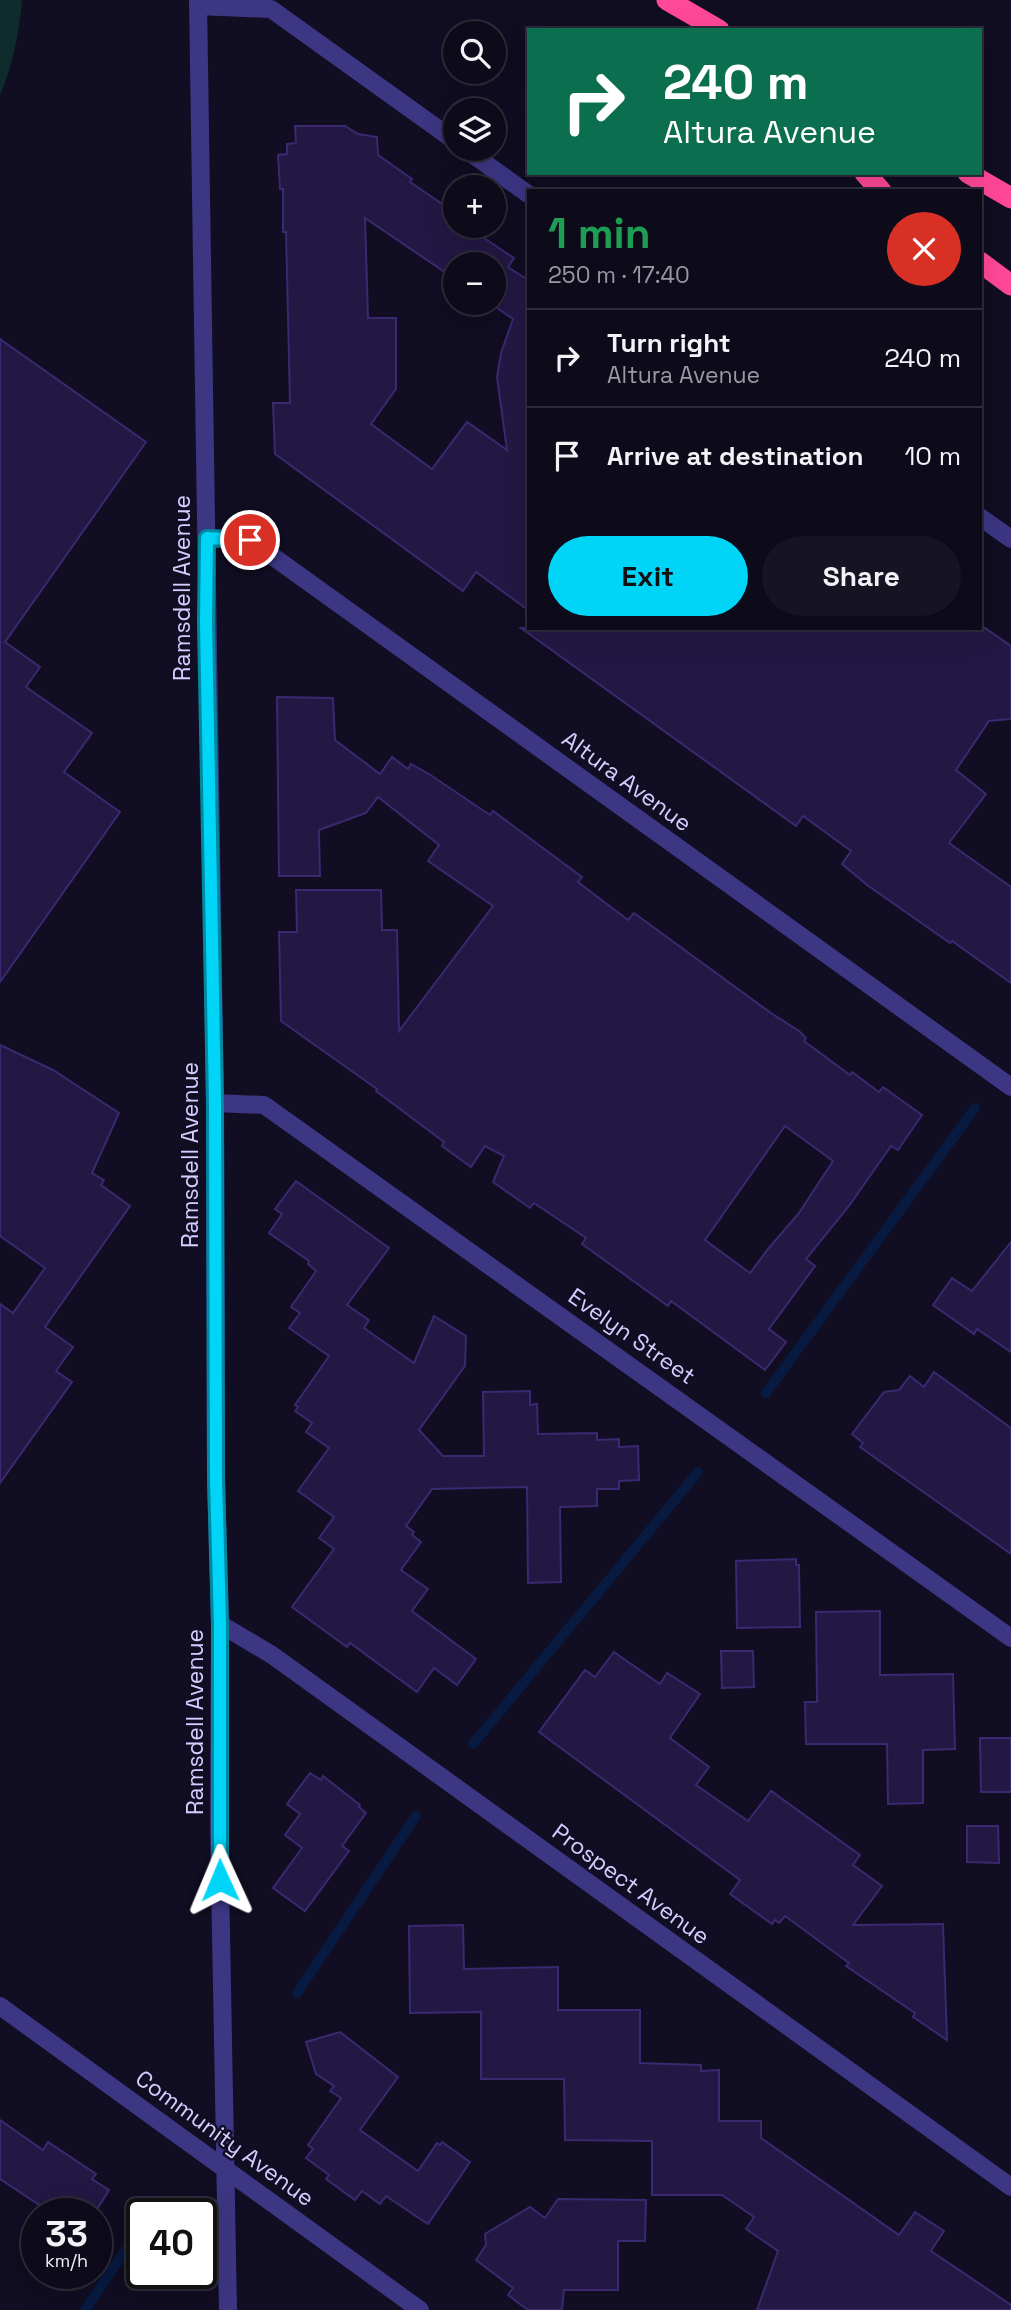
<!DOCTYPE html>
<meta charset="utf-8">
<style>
body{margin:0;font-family:"Space Grotesk",sans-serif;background:#161323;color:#f1f3f6;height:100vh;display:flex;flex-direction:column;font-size:26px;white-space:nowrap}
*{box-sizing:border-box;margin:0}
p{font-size:23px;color:#9a9aa2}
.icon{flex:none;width:38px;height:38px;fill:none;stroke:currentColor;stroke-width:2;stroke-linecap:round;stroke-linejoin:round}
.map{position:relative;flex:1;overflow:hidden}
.drawer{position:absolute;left:527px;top:189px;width:455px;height:441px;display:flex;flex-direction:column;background:#0d0a1a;border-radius:0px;box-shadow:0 7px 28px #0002,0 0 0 2px #2d2b39}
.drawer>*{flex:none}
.top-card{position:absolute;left:527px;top:28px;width:455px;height:147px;border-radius:0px;box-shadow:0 7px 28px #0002,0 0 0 2px #2d2b39;background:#0b6e4f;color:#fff;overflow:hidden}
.controls{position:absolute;left:443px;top:21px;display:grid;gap:14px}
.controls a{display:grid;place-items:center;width:63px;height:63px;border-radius:50%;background:#0d0a1a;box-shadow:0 7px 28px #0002,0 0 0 2px #2d2b39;font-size:35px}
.speed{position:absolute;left:21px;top:2198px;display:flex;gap:14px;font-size:35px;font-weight:700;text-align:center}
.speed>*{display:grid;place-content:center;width:91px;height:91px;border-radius:50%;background:#0d0a1a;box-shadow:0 7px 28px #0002,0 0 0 2px #2d2b39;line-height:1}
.speed small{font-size:18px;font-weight:400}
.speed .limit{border:4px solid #111;border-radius:10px;background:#fff;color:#111}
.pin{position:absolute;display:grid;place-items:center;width:60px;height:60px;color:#fff;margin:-30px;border:4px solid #fff;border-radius:50%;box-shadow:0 2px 7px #0007}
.me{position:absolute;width:77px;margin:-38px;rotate:359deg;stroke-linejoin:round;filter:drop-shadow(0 0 5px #0008)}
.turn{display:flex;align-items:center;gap:24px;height:147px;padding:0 21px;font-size:32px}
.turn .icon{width:91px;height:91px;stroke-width:2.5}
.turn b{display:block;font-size:49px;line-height:60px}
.round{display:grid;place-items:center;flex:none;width:74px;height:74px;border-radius:37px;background:#161323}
.headline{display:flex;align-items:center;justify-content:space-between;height:119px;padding:0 21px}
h1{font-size:42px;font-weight:800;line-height:52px;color:#1e9e55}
.cta{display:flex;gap:14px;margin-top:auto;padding:14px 21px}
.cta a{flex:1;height:80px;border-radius:42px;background:#00d5f8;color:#111;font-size:28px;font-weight:800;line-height:80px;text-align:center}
.cta a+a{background:#161323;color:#f1f3f6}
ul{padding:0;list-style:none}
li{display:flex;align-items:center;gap:21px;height:98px;padding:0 21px;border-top:2px solid #2d2b39}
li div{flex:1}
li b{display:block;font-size:26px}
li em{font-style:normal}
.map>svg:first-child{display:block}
.green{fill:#0f2c2c}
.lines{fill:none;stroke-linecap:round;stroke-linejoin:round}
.stream{stroke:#081a40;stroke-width:10}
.building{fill:#231843;stroke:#3a2970;stroke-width:2;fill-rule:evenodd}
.minor{stroke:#3c3683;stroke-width:18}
.highway{stroke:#ff4898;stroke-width:21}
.route-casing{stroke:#008aa1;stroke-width:18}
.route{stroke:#00d5f8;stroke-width:12}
.labels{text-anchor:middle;stroke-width:5;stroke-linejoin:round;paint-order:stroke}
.street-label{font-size:23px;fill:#d5cdff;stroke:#110d22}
</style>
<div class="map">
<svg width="1011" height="2310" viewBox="0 0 1011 2310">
<rect width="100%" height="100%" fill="#110d22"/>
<path class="green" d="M 0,0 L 22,0 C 19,34 13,64 0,95 Z"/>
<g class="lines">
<g class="stream">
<polyline points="766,1393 975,1108"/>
<polyline points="473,1744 698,1472"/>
<polyline points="297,1993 416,1816"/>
<polyline points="150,2214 159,2200"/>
<polyline points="85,2310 142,2226"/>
</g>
</g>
<g class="building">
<path d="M 295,126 L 345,126 L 358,134 L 377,137 L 378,155 L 412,179 L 410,182 L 451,210 L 448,214 L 455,219 L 455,226 L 466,226 L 514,258 L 508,267 L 528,280 L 528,610 L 476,572 L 463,591 L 275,454 L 273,403 L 290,403 L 286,232 L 283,232 L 283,189 L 280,189 L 278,155 L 287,154 L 287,144 L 296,143 ZM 365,218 L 455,279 L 455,264 L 494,264 L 494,303 L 490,303 L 513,319 L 501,353 L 497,377 L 507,450 L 467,422 L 432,469 L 371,424 L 396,389 L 396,318 L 368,318 Z"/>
<polygon points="0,339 146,442 5,642 40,667 26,687 92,733 64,772 120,812 0,982"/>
<polygon points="521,628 985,628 1011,646 1011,719 989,721 956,770 986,794 949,843 1011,887 1011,983 952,941 950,943 867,885 842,864 851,851 803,816 796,826"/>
<path d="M 277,697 L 333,698 L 335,740 L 380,774 L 392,757 L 408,769 L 411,764 L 429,774 L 490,815 L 493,811 L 582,877 L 578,882 L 628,920 L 634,913 L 771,1013 L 799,1031 L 806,1038 L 804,1041 L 850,1075 L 852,1072 L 879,1092 L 883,1087 L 922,1115 L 898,1150 L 891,1146 L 849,1206 L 806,1259 L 815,1266 L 769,1329 L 786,1342 L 765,1370 L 671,1301 L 668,1306 L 582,1244 L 586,1238 L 534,1203 L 530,1208 L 493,1182 L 504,1156 L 485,1146 L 471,1167 L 442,1146 L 444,1142 L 376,1091 L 377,1089 L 281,1021 L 279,932 L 297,932 L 296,890 L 381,890 L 382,930 L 397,930 L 399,1031 L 493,906 L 428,861 L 439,845 L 378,797 L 366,813 L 319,830 L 320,876 L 279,876 ZM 785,1126 L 833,1161 L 799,1213 L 768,1249 L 750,1273 L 705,1240 Z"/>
<polygon points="0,1045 53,1070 119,1113 92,1173 104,1180 101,1185 130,1206 45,1327 73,1347 56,1371 72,1382 0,1483 0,1304 13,1313 45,1268 0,1236"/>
<polygon points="296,1181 389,1248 347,1305 369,1320 364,1328 414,1363 434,1316 466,1336 465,1366 419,1430 443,1456 484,1456 483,1392 530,1391 530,1405 537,1404 538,1434 597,1433 597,1440 619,1439 619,1447 638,1446 639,1480 619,1481 619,1489 597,1489 597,1506 560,1507 561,1582 528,1583 527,1487 432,1489 406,1526 414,1532 412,1535 421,1542 401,1570 428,1589 412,1611 476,1659 457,1685 434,1668 417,1692 350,1643 347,1647 292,1607 334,1549 319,1538 334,1517 298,1491 329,1448 306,1432 312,1423 295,1411 298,1407 295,1405 329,1356 289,1328 300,1313 291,1307 316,1271 308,1264 309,1261 269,1233 282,1214 275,1209"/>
<polygon points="1011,1242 1011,1352 977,1329 974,1334 933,1305 952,1278 972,1291"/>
<polygon points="934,1372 1011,1428 1011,1554 860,1447 863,1443 852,1434 884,1392 899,1390 910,1376 924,1387"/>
<polygon points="796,1559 796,1565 799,1565 800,1627 737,1628 736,1561"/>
<polygon points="880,1611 880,1675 953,1674 955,1749 923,1750 923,1803 888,1804 887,1744 806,1744 805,1702 817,1702 816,1612"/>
<polygon points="721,1651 753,1651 754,1687 722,1688"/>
<polygon points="614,1652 660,1684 667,1673 700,1694 670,1738 709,1767 696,1785 748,1821 771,1791 860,1855 853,1865 882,1886 853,1925 943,1924 947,2040 913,2017 915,2013 846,1966 849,1963 785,1916 779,1923 775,1920 772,1924 730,1894 740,1880 539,1732 585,1670 595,1677"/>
<polygon points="980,1738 1011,1738 1011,1792 981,1792"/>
<polygon points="310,1773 321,1780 323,1776 360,1805 359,1807 366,1813 342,1846 349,1851 305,1911 273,1888 302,1848 285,1835 300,1814 287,1804"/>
<polygon points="967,1826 998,1826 999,1863 967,1862"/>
<polygon points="463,1925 464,1969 558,1967 558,2010 640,2010 640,2063 701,2065 701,2071 719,2070 719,2121 761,2121 761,2138 899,2235 915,2212 944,2231 931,2251 1011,2305 1011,2310 757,2310 778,2251 746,2229 754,2217 722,2195 652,2195 652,2141 565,2140 564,2079 481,2079 481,2012 410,2013 409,1926"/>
<polygon points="340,2032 398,2077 360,2130 418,2171 437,2143 440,2145 442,2142 470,2162 428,2224 386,2196 380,2204 362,2191 355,2200 326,2179 329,2175 306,2158 313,2149 308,2145 341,2098 330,2091 334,2086 316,2074 306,2042"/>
<polygon points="0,2120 43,2150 48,2142 96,2174 92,2179 109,2190 94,2214 53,2214 0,2179"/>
<polygon points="558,2199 646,2200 645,2241 618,2241 618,2290 564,2290 562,2310 528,2310 508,2295 513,2288 476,2260 486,2245 485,2234 530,2207 545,2218"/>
</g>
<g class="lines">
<g class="minor">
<polyline points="198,0 215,1103 216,1479 220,1624 219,1825 228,2310"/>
<polyline points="198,6 271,9 455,141"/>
<polyline points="465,149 528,194"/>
<polyline points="980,517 1011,539"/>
<polyline points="207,538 250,540 1011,1087"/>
<polyline points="215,1103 264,1105 1011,1638"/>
<polyline points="220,1624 272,1655 1011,2187"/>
<polyline points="0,2006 420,2310"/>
</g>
<g class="highway">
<polyline points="667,0 719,30"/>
<polyline points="865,173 881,191"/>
<polyline points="968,173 1011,198"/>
<polyline points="980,262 1011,285"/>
</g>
</g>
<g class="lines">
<defs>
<polyline id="route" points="220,1880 220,1624 216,1479 215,1103 206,623 207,538 250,540"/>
</defs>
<use href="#route" class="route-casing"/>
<use href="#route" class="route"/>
</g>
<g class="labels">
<g class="street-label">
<text transform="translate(182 588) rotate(-90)" y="8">Ramsdell Avenue</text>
<text transform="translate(627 781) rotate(36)" y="8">Altura Avenue</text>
<text transform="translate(190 1155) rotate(-90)" y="8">Ramsdell Avenue</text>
<text transform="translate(632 1336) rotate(35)" y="8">Evelyn Street</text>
<text transform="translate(195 1722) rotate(-90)" y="8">Ramsdell Avenue</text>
<text transform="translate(631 1884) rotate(36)" y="8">Prospect Avenue</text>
<text transform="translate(225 2138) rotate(36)" y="8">Community Avenue</text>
</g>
</g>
</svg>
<div class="controls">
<a><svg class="icon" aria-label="search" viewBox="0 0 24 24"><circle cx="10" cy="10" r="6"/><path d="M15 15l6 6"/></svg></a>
<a><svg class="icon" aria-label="layers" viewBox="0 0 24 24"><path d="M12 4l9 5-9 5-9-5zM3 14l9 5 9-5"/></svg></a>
<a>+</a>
<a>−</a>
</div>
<div class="speed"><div>33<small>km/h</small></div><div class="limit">40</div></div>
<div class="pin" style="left:250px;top:540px;background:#d93025"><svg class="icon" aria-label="arrive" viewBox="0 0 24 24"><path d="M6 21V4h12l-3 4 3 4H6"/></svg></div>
<svg class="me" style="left:220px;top:1880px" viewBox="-20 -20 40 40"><path d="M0-17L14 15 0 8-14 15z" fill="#00d5f8" stroke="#fff" stroke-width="4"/></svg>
<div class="top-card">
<div class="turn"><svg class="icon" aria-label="right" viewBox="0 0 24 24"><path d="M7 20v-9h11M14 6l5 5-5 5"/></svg><div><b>240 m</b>Altura Avenue</div></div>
</div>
<section class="drawer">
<div class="headline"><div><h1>1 min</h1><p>250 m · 17:40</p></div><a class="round" style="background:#d93025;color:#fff"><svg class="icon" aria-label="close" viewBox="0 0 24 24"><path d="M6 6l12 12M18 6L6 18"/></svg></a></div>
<ul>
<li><svg class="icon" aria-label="right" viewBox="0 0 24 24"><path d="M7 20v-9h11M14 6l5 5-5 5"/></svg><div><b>Turn right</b><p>Altura Avenue</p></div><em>240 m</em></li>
<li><svg class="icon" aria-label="arrive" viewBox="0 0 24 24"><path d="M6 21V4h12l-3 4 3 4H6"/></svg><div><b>Arrive at destination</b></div><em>10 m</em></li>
</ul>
<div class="cta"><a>Exit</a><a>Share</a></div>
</section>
</div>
